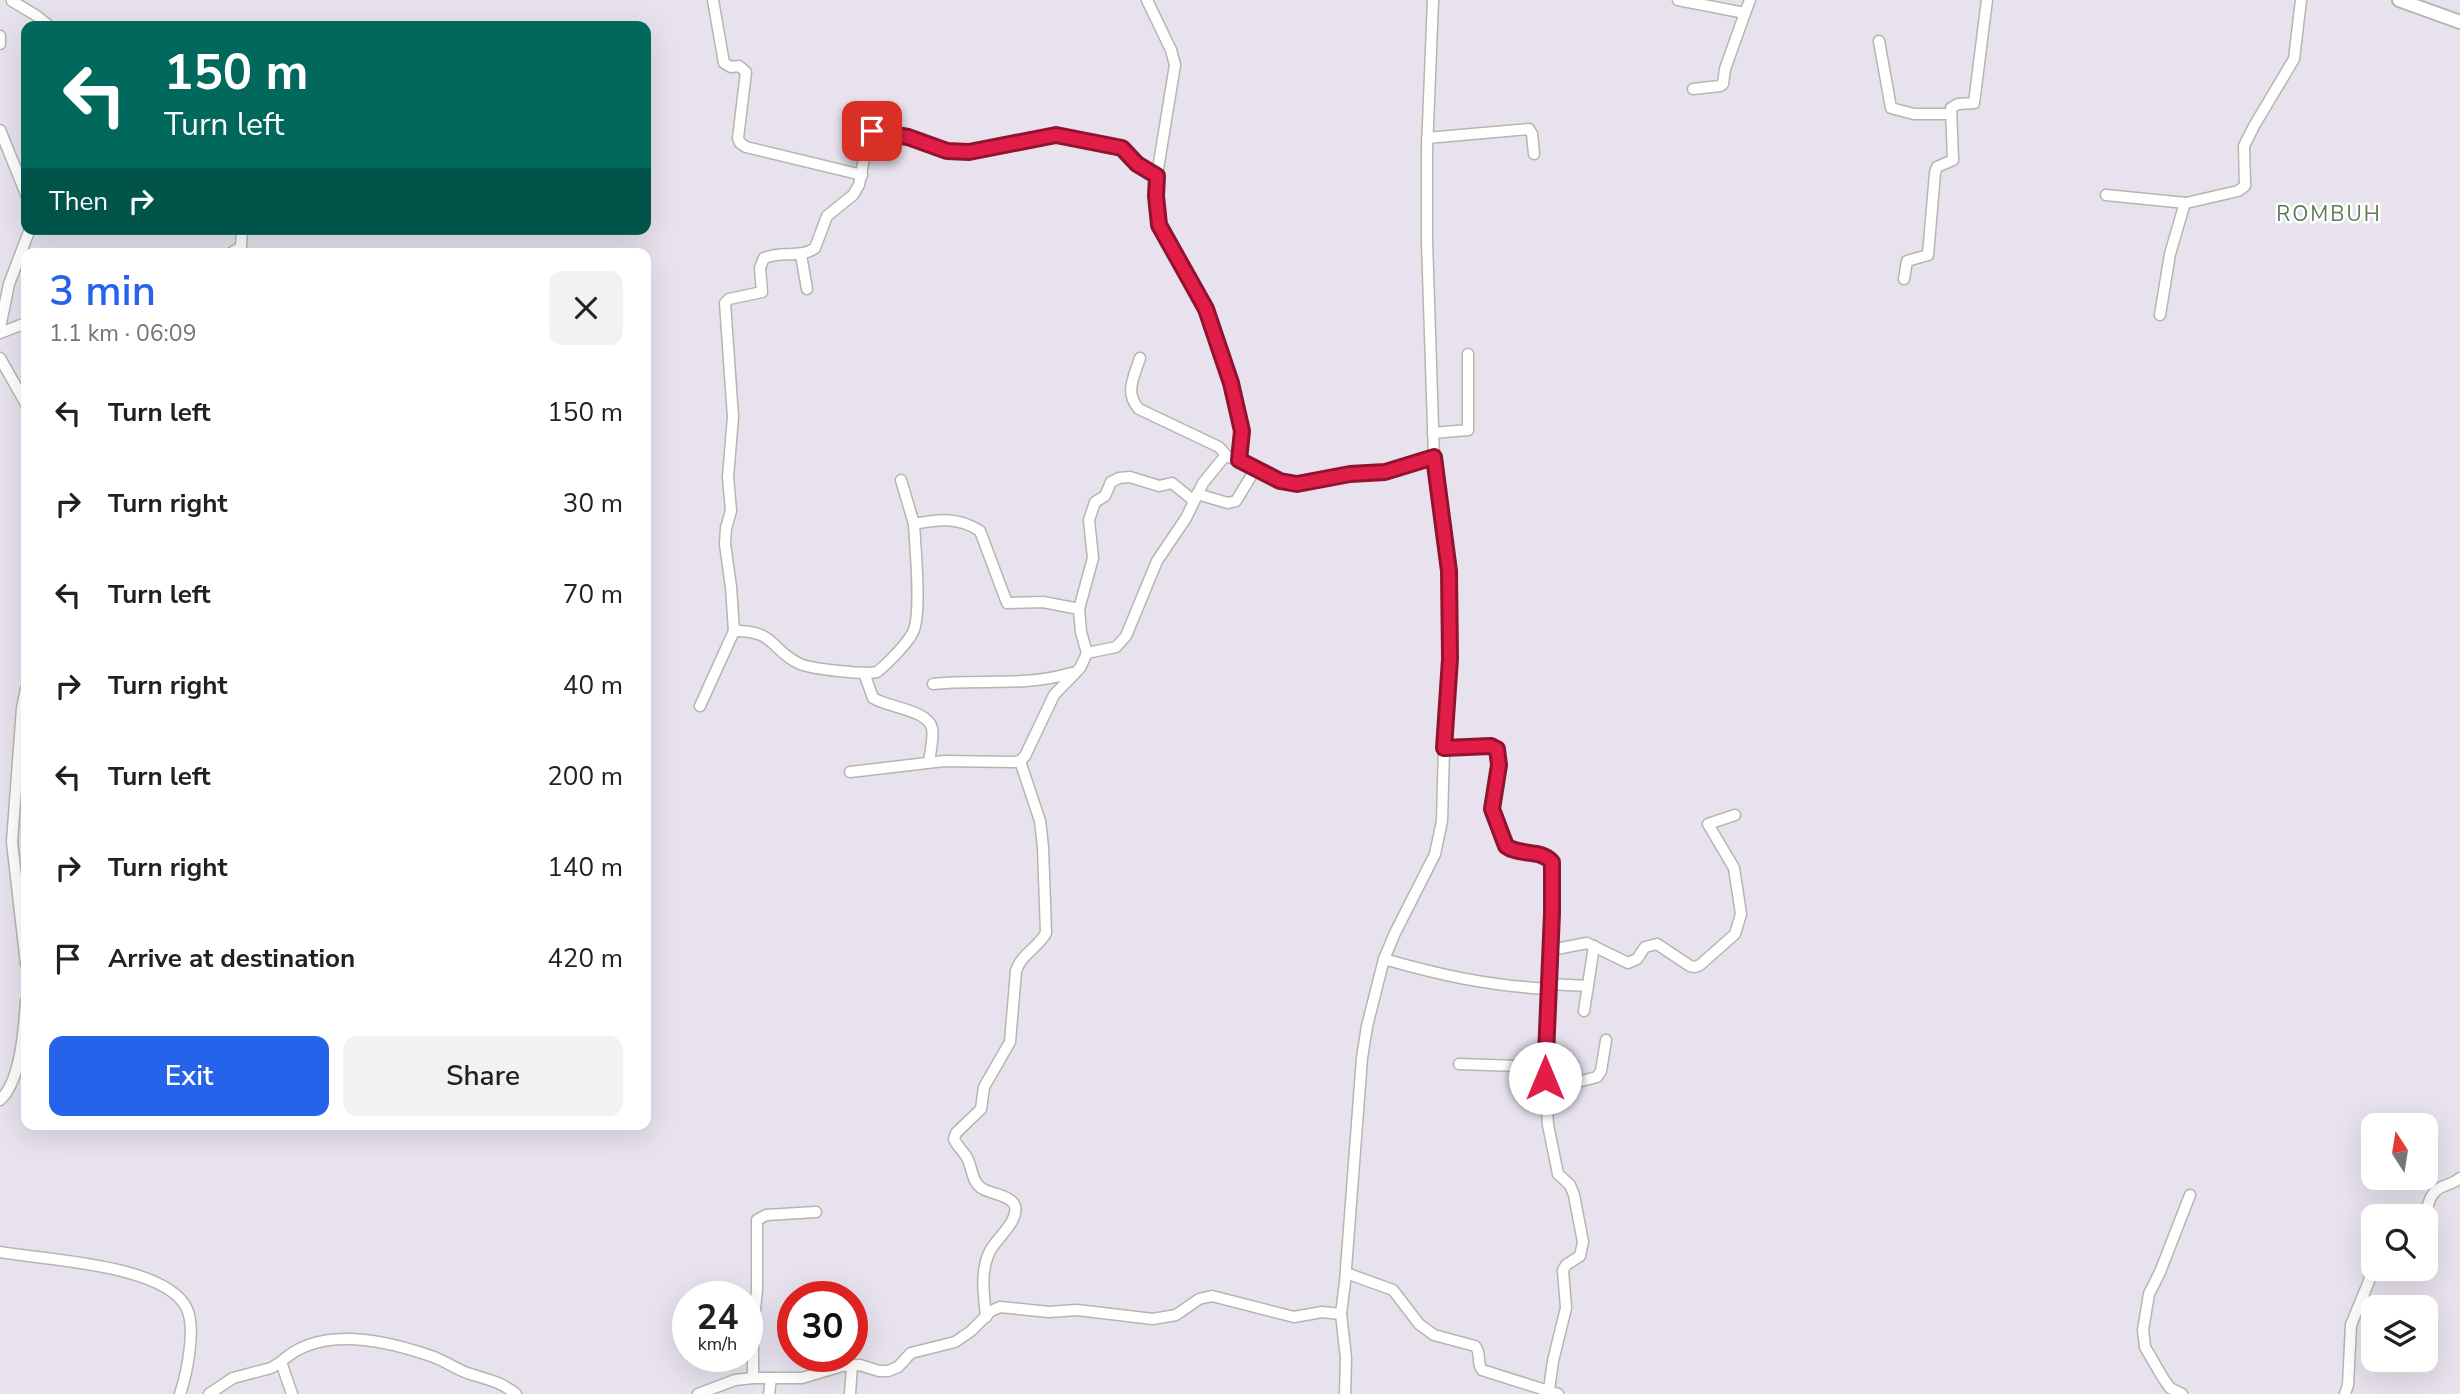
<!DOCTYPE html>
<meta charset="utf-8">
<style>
body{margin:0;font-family:"Nunito Sans",sans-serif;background:#f2f2f2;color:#202124;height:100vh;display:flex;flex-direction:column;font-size:26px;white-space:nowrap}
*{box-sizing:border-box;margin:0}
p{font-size:23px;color:#757577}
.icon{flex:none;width:38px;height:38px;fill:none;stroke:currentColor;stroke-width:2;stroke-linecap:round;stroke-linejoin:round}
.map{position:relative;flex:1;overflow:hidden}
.details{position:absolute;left:21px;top:248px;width:630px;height:882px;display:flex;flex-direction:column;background:#fff;border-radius:14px;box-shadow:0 7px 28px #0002}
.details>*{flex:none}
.hud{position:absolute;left:21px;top:21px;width:630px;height:214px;border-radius:14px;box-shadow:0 7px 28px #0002;background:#00695c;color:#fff;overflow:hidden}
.needle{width:46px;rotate:348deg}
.buttons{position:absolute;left:2361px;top:1113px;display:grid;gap:14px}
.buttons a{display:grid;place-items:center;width:77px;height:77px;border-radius:14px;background:#fff;box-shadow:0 7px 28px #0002;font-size:35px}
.speed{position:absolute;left:672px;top:1281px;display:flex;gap:14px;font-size:35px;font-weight:700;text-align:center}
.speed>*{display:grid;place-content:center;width:91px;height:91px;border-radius:50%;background:#fff;box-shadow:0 7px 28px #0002;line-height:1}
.speed small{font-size:18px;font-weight:400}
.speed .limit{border:10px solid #d22;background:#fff;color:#111}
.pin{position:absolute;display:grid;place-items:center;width:60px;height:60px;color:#fff;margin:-30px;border-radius:14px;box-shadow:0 4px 10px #0006}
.me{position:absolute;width:77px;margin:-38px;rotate:0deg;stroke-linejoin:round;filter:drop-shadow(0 0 5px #0008)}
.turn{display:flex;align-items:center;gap:24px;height:147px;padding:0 28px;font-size:32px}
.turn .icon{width:91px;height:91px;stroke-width:2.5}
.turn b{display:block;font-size:49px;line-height:60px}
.then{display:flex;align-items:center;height:66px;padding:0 28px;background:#0003;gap:14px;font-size:26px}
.round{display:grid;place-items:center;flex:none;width:74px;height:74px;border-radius:14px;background:#f2f2f2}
.head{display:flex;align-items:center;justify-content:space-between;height:119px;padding:0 28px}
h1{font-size:42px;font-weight:600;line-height:52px;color:#2563eb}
.button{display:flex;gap:14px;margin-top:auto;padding:14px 28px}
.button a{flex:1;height:80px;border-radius:14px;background:#2563eb;color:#fff;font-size:28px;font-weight:600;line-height:80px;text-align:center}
.button a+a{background:#f2f2f2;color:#202124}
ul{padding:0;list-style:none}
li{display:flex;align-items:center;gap:21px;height:91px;padding:0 28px}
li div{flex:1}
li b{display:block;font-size:26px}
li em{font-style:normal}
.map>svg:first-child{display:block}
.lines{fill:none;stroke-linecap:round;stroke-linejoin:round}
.street-casing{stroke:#b1b8ae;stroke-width:13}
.secondary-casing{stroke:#b1b8ae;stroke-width:16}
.street{stroke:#fff;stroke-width:10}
.secondary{stroke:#fff;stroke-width:12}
.route-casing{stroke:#92132f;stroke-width:18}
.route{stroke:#e11d48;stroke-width:12}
.labels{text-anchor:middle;stroke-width:5;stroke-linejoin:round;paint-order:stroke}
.quarter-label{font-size:21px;letter-spacing:2px;fill:#5c7b52;stroke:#fff}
</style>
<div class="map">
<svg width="2460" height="1394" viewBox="0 0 2460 1394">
<rect width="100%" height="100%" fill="#e7e2ed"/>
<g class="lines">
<defs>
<g id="street">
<polyline points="713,0 724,63 731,67 739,66 746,72 738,138 740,143 746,147 862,175"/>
<polyline points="1147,0 1171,50 1175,65 1157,175 1157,215 1163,235 1197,289 1209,316 1231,383 1241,421 1243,440 1239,460"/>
<polyline points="1678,0 1745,13 1750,0"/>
<polyline points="12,1 37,16 49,26"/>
<polyline points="0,36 0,44"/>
<polyline points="1879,41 1891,108 1914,114 1951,114"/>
<polyline points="1693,89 1720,86 1723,84 1725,69 1745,13"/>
<polyline points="0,130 26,194"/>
<polyline points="1427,138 1529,129 1532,134 1534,154"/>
<polyline points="2106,195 2186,203"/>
<polyline points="229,254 241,247 242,229"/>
<polyline points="801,255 807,289"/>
<polyline points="1904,279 1907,261 1928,255 1935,173 1937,167 1953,160 1951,108 1958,104 1974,103 1987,0"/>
<polyline points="2160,315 2170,254 2184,206 2186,203 2238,191 2245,186 2244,146 2254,126 2294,59 2301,0"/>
<polyline points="0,328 9,284 30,229"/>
<polyline points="0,333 26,323"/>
<polyline points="0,358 26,404"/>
<path d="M 1140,358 C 1134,377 1124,393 1139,409 L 1219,447 L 1227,456"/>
<polyline points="1433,433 1468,430 1468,354"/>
<path d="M 901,480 L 914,524 C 939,519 959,517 980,531 L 1007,603 L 1043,602 L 1079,609"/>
<polyline points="1197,494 1228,503 1236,501 1256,468"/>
<path d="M 734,631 C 776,630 771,651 800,664 C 812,669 865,675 877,672 C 887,664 908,643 913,632 C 922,614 915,546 914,524"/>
<polyline points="1087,653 1081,632 1079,609 1093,558 1089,520 1095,502 1105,496 1111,482 1119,478 1130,477 1159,486 1172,483 1194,501"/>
<path d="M 864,673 L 873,698 C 887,707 928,710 932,728 C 934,738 930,753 929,762"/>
<path d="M 933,684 C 979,679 1026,687 1071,673"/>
<polyline points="26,689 22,708 12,842 26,964"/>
<path d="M 700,706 L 734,631 L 731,587 L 725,544 L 726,528 L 731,511 L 728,477 L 733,417 L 725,303 L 729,299 L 762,292 L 760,268 L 764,258 C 781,250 800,259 815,248 L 827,216 L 853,195 L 859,185 L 869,132 L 908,137 L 941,150 L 961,153 L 1056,135 L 1121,148 L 1137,164 L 1157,175"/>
<path d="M 1444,748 L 1491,746 L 1497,749 L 1499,765 L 1492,809 L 1506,846 C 1519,855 1542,849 1552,862 L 1552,913 L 1544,1067 L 1548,1125 L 1558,1174 L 1570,1185 L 1574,1195 L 1583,1242 L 1580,1256 L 1566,1265 L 1563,1270 L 1566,1308 L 1553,1361 L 1549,1390"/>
<polyline points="850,772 944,761 1014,762 1020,761 1025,756 1054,695 1080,668 1087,653 1116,647 1126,636 1157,561 1186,518 1203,483 1225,456 1239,460 1280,481 1297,484 1350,474 1385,472 1434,457"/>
<polyline points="1551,950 1587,943 1628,963 1637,959 1645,947 1657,944 1690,966 1695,967 1700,965 1735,934 1741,914 1734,868 1708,824 1735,815"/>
<path d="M 1384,959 C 1443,976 1487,985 1547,989"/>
<polyline points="1548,984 1588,986"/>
<polyline points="1584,1011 1594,946"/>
<polyline points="1459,1064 1544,1067"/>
<polyline points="1545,1090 1597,1077 1601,1071 1606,1040"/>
<path d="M 0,1100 C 21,1081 24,1029 26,1001"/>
<path d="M 2425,1216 C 2428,1204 2430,1191 2444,1186 C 2451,1183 2454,1183 2460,1178"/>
<path d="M 0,1252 C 44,1260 167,1264 187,1309 C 196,1329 187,1373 180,1394"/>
<path d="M 1346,1273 L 1393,1290 L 1419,1324 L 1434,1335 L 1475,1346 C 1482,1353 1476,1362 1482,1370 L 1558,1394"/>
<path d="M 986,1317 C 984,1295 980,1273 989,1253 C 995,1239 1019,1222 1015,1206 C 1012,1196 992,1194 983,1189 C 971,1183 973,1167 966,1156 C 962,1150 957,1146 954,1139 L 956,1133 L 981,1109 L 984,1087 L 1010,1042 L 1016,971 C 1021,954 1037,949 1046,933 L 1043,847 L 1040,821 L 1020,761"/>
<polyline points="753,1378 753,1328 757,1290 757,1220 766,1215 816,1212"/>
<polyline points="209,1394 233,1378 271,1368 281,1362"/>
<path d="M 292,1394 L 281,1362 C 319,1325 384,1340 428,1355 C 442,1359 454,1368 467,1373 C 486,1379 500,1381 516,1394"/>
<polyline points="698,1394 735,1380 753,1378 802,1378 842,1366 860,1365 879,1371 888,1371 898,1367 911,1353 955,1342 971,1331 991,1311 1000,1307 1049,1312 1077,1310 1153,1319 1176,1315 1199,1299 1212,1296 1294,1317 1322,1312 1341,1314"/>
<polyline points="769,1394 771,1378"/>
<polyline points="850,1394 852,1365"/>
<polyline points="1345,1394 1346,1358 1341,1314 1345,1282 1362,1058 1367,1026 1384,959 1395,933 1435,854 1442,821 1444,748 1450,659 1449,571 1434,457 1427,241 1427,150 1433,0"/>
<polyline points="2182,1394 2170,1388 2163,1378 2145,1347 2143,1330 2149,1294 2160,1272 2190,1195"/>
<polyline points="2345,1394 2348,1385 2351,1325 2369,1281 2373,1261"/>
</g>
<polyline id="secondary" points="2399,0 2460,22"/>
</defs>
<use href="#street" class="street-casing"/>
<use href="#secondary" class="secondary-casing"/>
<use href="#street" class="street"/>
<use href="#secondary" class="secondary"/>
</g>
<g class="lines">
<defs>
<path id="route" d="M 872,131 L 908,137 L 947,151 L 969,152 L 1056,135 L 1122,148 L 1137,164 L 1157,176 L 1156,196 L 1159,225 L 1206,309 L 1231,383 L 1242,431 L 1239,460 L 1280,481 L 1297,484 L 1350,474 L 1385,472 L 1434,457 L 1449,571 L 1450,659 L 1444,748 L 1491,746 L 1497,749 L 1499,765 L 1492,809 L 1506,846 C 1519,856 1541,849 1552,862 L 1552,913 L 1545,1078"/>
</defs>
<use href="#route" class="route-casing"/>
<use href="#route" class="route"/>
</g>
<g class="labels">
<g class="quarter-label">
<text x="2329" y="221">ROMBUH</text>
</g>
</g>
</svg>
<div class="buttons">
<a><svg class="needle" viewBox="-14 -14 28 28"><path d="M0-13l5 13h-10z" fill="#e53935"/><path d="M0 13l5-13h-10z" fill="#757577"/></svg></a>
<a><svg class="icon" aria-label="search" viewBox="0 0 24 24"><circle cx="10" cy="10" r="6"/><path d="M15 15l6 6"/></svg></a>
<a><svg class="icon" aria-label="layers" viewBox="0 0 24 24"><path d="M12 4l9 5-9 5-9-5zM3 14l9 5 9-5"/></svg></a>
</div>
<div class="speed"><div>24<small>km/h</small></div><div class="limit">30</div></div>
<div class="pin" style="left:872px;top:131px;background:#d93025"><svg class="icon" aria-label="arrive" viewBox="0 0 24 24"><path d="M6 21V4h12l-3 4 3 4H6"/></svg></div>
<svg class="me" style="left:1545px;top:1078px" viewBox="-20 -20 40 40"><circle r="19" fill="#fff"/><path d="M0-13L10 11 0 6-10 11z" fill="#e11d48"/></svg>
<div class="hud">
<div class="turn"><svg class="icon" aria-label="left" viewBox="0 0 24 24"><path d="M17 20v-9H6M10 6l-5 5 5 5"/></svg><div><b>150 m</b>Turn left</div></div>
<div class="then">Then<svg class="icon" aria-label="right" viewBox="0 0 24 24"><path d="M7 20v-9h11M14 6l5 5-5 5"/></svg></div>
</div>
<section class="details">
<div class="head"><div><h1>3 min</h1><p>1.1 km · 06:09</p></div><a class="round"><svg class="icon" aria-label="close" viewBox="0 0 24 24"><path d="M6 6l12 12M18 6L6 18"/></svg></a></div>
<ul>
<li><svg class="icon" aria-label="left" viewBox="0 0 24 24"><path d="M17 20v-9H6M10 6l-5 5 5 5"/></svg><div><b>Turn left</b></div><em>150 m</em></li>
<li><svg class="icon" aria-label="right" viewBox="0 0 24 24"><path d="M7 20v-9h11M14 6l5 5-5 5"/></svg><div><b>Turn right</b></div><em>30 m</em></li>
<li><svg class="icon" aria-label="left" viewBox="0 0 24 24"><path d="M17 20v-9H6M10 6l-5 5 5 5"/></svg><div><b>Turn left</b></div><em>70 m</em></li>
<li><svg class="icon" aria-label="right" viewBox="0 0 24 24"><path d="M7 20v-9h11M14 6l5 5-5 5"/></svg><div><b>Turn right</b></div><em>40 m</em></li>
<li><svg class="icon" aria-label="left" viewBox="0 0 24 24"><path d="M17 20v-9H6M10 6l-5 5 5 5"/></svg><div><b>Turn left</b></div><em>200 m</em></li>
<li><svg class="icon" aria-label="right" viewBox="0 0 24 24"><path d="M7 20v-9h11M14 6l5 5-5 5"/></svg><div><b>Turn right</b></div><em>140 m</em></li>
<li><svg class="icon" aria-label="arrive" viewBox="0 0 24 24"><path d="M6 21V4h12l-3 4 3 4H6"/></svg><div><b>Arrive at destination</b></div><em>420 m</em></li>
</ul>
<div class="button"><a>Exit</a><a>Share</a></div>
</section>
</div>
